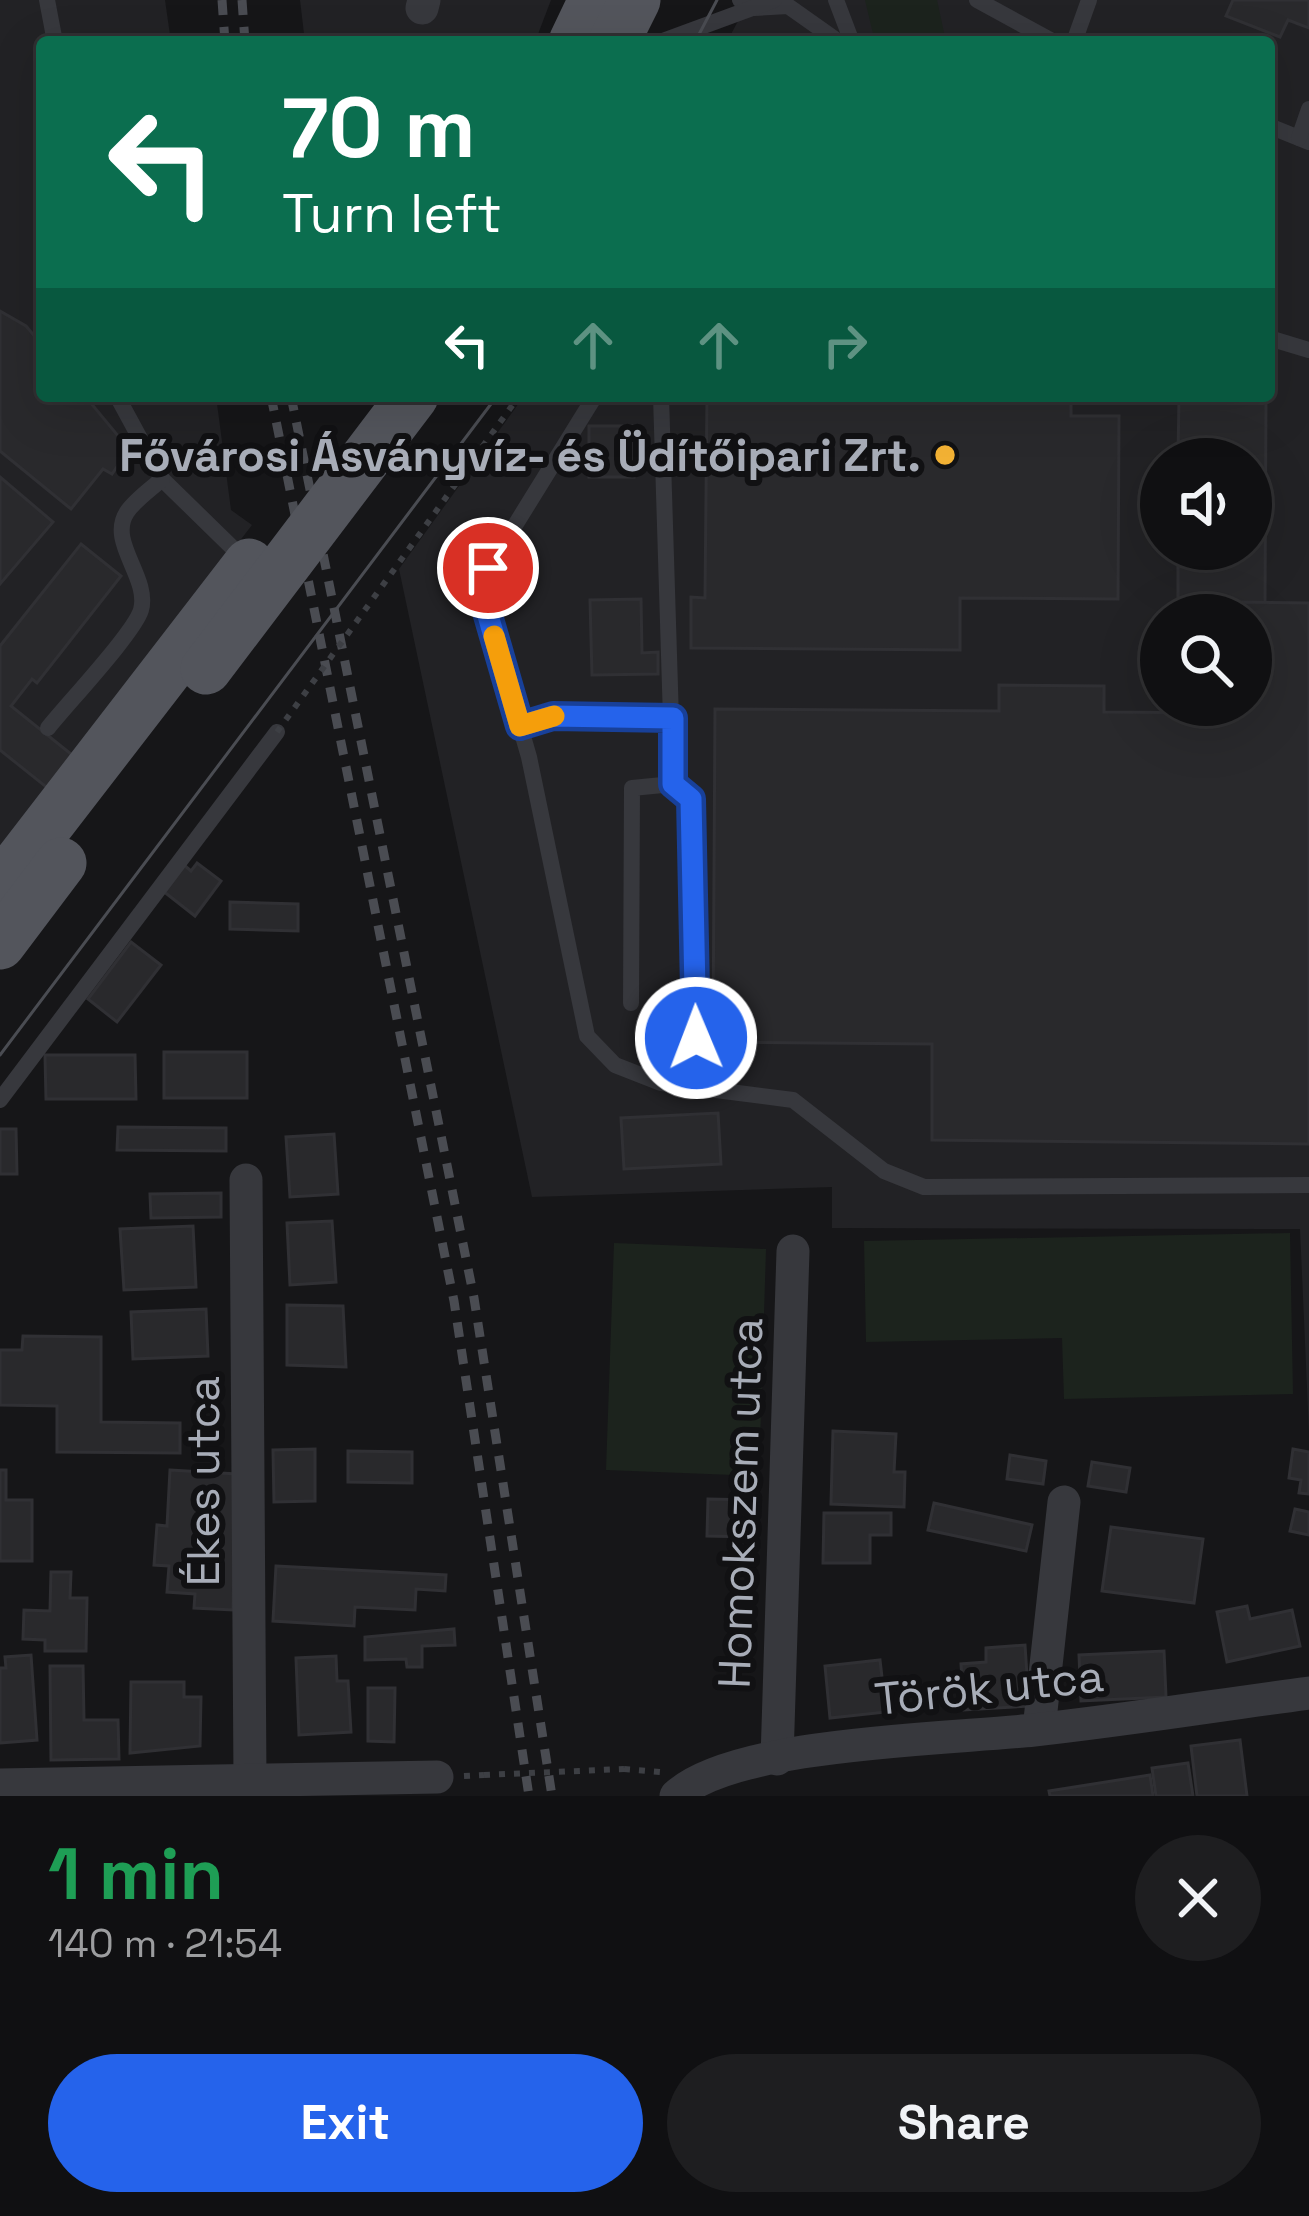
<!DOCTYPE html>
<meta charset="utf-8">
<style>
body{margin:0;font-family:"Space Grotesk",sans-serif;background:#1e1e20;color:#f1f3f6;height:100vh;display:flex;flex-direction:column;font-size:45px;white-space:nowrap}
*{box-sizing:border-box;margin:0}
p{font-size:39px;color:#9c9d9f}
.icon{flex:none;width:66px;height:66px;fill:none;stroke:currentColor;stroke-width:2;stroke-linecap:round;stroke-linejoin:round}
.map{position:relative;height:1796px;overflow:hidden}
.panel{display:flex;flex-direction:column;background:#101012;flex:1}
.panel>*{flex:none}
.banner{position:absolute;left:36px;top:36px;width:1239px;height:366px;border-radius:12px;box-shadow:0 12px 48px #0002,0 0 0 3px #303032;background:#0b6e4f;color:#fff;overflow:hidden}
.fabs{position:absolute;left:1140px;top:438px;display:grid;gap:24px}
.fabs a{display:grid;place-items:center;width:132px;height:132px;border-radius:50%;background:#101012;box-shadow:0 12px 48px #0002,0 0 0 3px #303032;font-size:60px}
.pin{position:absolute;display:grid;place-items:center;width:102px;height:102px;color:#fff;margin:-51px;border:6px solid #fff;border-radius:50%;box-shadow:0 3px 12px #0007}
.me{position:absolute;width:132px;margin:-66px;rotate:359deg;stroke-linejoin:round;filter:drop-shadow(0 0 9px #0008)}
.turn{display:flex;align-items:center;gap:42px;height:252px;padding:0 48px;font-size:54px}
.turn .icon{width:156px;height:156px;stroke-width:2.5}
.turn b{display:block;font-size:84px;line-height:102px}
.lanes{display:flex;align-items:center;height:114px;padding:0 48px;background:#0003;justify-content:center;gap:60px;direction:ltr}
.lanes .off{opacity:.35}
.round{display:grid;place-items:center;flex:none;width:126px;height:126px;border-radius:63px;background:#1e1e20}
.summary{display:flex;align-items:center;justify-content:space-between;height:204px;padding:0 48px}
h1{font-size:72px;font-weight:600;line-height:90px;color:#1e9e55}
.cta{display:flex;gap:24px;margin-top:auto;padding:24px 48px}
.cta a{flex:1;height:138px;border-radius:72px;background:#2563eb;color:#fff;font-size:48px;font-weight:600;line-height:138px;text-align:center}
.cta a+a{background:#1e1e20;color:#f1f3f6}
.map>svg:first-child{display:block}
.built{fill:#222225;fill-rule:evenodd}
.green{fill:#1c231d}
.building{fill:#29292c;stroke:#303034;stroke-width:3}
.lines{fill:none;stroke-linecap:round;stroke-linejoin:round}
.path{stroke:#3d3f44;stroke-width:6;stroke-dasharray:6 9;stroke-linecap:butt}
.service{stroke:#37383d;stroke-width:16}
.minor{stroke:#37383d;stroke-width:33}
.primary{stroke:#53555c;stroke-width:51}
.tram{stroke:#4a4c52;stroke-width:3}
.rail{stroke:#4a4c52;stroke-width:9;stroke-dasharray:15 12;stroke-linecap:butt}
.path-bridge{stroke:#3d3f44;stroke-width:6;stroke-dasharray:6 9;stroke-linecap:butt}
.primary-bridge{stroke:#53555c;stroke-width:51}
.route-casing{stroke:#184099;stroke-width:30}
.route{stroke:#2563eb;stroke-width:21}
.slow{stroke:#f59e0b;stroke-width:21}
.poi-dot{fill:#f2b134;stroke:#111113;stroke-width:4.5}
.labels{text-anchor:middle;stroke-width:12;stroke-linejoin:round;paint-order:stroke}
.poi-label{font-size:45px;font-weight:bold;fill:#a8adb8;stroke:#111113;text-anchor:end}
.street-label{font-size:45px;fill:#a8adb8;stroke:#111113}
</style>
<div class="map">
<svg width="1309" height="1796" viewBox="0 0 1309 1796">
<rect width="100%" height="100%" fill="#161618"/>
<g class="built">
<polygon points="0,0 165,0 171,42 42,42 42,396 216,396 231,510 252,525 0,851"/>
<polygon points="300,0 551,0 535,42 305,42"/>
<path d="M 749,0 L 1309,0 L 1309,1433 L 1300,1229 L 832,1228 L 832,1187 L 532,1197 L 399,569 L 524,396 L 1269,396 L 1269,42 L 727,42 ZM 1161,459 L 1251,459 L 1251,549 L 1161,549 ZM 1161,615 L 1251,615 L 1251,705 L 1161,705 Z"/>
</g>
<g class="green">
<polygon points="865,0 937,0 946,42 875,42"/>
<polygon points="1290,1233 1293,1394 1064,1399 1062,1338 866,1342 864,1241"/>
<polygon points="614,1243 766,1249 759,1476 606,1470"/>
</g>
<g class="building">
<polygon points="1233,0 1309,0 1309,28 1288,20 1280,37 1226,16"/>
<polygon points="0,311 26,326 42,345 42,396 85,396 129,449 112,474 103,469 71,509 0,451"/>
<polygon points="707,396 1071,396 1071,416 1119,416 1118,599 960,598 960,650 691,648 691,597 705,598"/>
<polygon points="1179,396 1266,396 1265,603 1178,602 1178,549 1251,549 1251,459 1178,459"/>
<rect x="589" y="426" width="45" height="51"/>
<polygon points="0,477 53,522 0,584"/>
<polygon points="81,544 121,576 37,683 32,679 11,706 76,758 50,790 0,750 0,646"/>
<polygon points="641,599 642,653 658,652 658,674 592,675 590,600"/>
<polygon points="1235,602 1309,603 1309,1144 932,1140 932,1044 713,1042 715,709 999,711 999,685 1104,686 1104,712 1234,713 1234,705 1251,705 1251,615 1235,615"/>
<polygon points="197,863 221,881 195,916 163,891 184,865 191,871"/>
<polygon points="230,902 298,904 298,931 230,929"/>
<polygon points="131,942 161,965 117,1022 88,999"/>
<rect x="164" y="1052" width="83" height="46"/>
<polygon points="45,1055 135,1055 136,1099 46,1099"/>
<polygon points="718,1113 721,1164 624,1169 621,1118"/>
<polygon points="118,1127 226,1128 226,1151 117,1150"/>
<polygon points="0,1129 16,1129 17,1174 0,1174"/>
<polygon points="334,1134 338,1194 290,1197 286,1137"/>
<polygon points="221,1193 221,1217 151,1218 150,1194"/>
<polygon points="332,1221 336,1282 290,1285 287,1223"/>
<polygon points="193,1226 196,1287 124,1290 120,1229"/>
<polygon points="287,1305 343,1306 346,1367 287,1365"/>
<polygon points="206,1309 208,1356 133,1359 131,1312"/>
<polygon points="23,1336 101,1337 101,1422 180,1423 180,1453 57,1452 57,1406 0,1405 0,1350 22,1350"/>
<polygon points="833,1431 896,1434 894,1472 905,1472 904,1507 831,1504"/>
<polygon points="315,1449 315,1501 274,1502 273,1450"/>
<polygon points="1293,1449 1309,1452 1309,1494 1299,1493 1301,1480 1289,1478"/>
<polygon points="348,1451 412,1452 412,1483 348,1482"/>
<polygon points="1010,1455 1046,1461 1043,1484 1007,1479"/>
<polygon points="1092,1462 1130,1468 1126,1492 1088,1486"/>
<polygon points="0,1470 6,1470 6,1500 32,1500 32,1561 0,1561"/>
<polygon points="170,1470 236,1474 233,1610 194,1608 195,1594 167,1592 169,1566 154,1565 157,1525 167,1526"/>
<polygon points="708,1499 754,1500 753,1537 707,1536"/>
<polygon points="934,1503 1032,1525 1026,1551 928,1530"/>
<polygon points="1295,1509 1309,1512 1309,1535 1290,1531"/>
<polygon points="824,1513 891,1513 891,1535 870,1535 870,1563 823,1563"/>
<polygon points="1111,1527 1203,1539 1194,1603 1102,1591"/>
<polygon points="276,1566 446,1575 445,1591 416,1589 415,1610 355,1607 354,1626 273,1621"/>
<polygon points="51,1572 71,1572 70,1598 87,1598 86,1651 45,1651 45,1640 23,1639 24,1610 50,1611"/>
<polygon points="1247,1606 1250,1619 1292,1610 1300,1646 1227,1662 1217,1612"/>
<polygon points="454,1629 455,1645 422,1646 422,1667 407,1667 406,1659 365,1660 365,1637"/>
<polygon points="1025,1645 1029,1706 964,1710 961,1664 986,1662 986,1648"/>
<polygon points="1164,1651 1166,1697 1081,1701 1079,1655"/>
<polygon points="31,1655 37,1740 0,1743 0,1668 6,1668 5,1657"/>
<polygon points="336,1656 337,1681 348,1681 351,1732 299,1735 296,1658"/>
<polygon points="880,1660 886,1712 830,1718 825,1666"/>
<polygon points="50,1666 83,1666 84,1720 118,1720 119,1759 51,1760"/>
<polygon points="131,1682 184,1682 184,1697 201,1697 200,1746 130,1753"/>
<polygon points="368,1688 395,1688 394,1742 368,1741"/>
<polygon points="1240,1740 1247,1796 1197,1796 1191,1746"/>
<polygon points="1188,1763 1193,1796 1156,1796 1152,1768"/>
<polygon points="1150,1775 1153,1796 1050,1796 1049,1791"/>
</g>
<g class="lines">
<g class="path">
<polyline points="465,471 519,396"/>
<polyline points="624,1769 661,1772"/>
<polyline points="464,1776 484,1775"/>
</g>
<g class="service">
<polyline points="47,0 55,42"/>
<polyline points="740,0 754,8 788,6 839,42"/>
<polyline points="836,0 852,42"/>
<polyline points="977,0 1054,42"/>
<polyline points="660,42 774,0"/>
<polyline points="1074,42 1089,0"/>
<polyline points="1269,126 1309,142"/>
<polyline points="1299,138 1309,109"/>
<polyline points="1269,338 1309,350"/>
<polyline points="117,396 162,479 247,562"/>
<polyline points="595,396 488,569 485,605 529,757 587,1036 615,1065 661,1083 793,1100 884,1171 924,1187 1309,1185"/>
<polyline points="661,396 673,784 691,799 697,1086"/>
<polyline points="520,726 553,716 673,718"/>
<path d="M 48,728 C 67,704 134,633 141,610 C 150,577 107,542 127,512 C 135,500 151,489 162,479"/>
<polyline points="631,1003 632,788 673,784"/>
<polyline points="0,1100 277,732"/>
</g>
<g class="minor">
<polyline points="422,8 424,0"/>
<polyline points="246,1180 250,1781"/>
<polyline points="1039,1729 1064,1502"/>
<polyline points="777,1759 793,1251"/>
<polyline points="0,1785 437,1777"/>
<path d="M 676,1796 C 732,1742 952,1739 1034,1730 C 1126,1720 1218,1705 1309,1693"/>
</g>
<g class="primary">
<polyline points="574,42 594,0"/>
<polyline points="614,42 635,0"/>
<polyline points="0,887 249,564"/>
<polyline points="0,944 61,863"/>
</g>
<g class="tram">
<polyline points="695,42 717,0"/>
<polyline points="0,1055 497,396"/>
</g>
<g class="rail">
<polyline points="222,0 225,42"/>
<polyline points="242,0 245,42"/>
<polyline points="271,396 454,1301 529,1796"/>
<polyline points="291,396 474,1298 552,1796"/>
</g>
<g class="path-bridge">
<polyline points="277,732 465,471"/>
<polyline points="484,1775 624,1769"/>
</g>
<polyline class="primary-bridge" points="206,669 413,396"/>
</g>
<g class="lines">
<defs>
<polyline id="route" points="488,568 485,605 520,726 553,716 673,718 673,784 691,799 696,1038"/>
</defs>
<use href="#route" class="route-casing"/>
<use href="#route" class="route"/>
<polyline class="slow" points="494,636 520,726 554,716"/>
</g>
<circle class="poi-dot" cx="945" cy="455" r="12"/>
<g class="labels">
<g class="poi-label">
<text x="921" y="471">Fővárosi Ásványvíz- és Üdítőipari Zrt.</text>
</g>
<g class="street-label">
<text transform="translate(203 1481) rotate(-90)" y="16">Ékes utca</text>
<text transform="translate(740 1503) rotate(-88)" y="16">Homokszem utca</text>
<text transform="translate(989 1687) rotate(-6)" y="16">Török utca</text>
</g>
</g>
</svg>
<div class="fabs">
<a><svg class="icon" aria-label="sound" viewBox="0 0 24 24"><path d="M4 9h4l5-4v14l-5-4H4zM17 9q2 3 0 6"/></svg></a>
<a><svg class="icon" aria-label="search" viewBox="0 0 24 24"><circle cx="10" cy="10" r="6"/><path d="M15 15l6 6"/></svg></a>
</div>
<div class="pin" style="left:488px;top:568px;background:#d93025"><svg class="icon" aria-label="arrive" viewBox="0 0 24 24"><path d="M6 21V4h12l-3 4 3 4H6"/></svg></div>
<svg class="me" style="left:696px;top:1038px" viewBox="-20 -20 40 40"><circle r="17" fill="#2563eb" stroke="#fff" stroke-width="3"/><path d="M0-11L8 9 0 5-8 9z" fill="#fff"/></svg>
<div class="banner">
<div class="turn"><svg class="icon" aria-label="left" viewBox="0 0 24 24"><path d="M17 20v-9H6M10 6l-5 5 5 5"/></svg><div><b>70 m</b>Turn left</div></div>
<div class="lanes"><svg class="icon" aria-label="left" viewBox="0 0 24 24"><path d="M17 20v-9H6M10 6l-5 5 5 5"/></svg><svg class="icon off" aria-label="ahead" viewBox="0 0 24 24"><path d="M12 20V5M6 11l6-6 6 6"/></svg><svg class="icon off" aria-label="ahead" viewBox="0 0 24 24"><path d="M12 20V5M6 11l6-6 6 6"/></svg><svg class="icon off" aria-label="right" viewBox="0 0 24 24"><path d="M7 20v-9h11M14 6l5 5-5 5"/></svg></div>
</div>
</div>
<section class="panel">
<div class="summary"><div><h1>1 min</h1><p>140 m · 21:54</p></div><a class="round"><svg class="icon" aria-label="close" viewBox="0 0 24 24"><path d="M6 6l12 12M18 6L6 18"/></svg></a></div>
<div class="cta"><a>Exit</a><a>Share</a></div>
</section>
